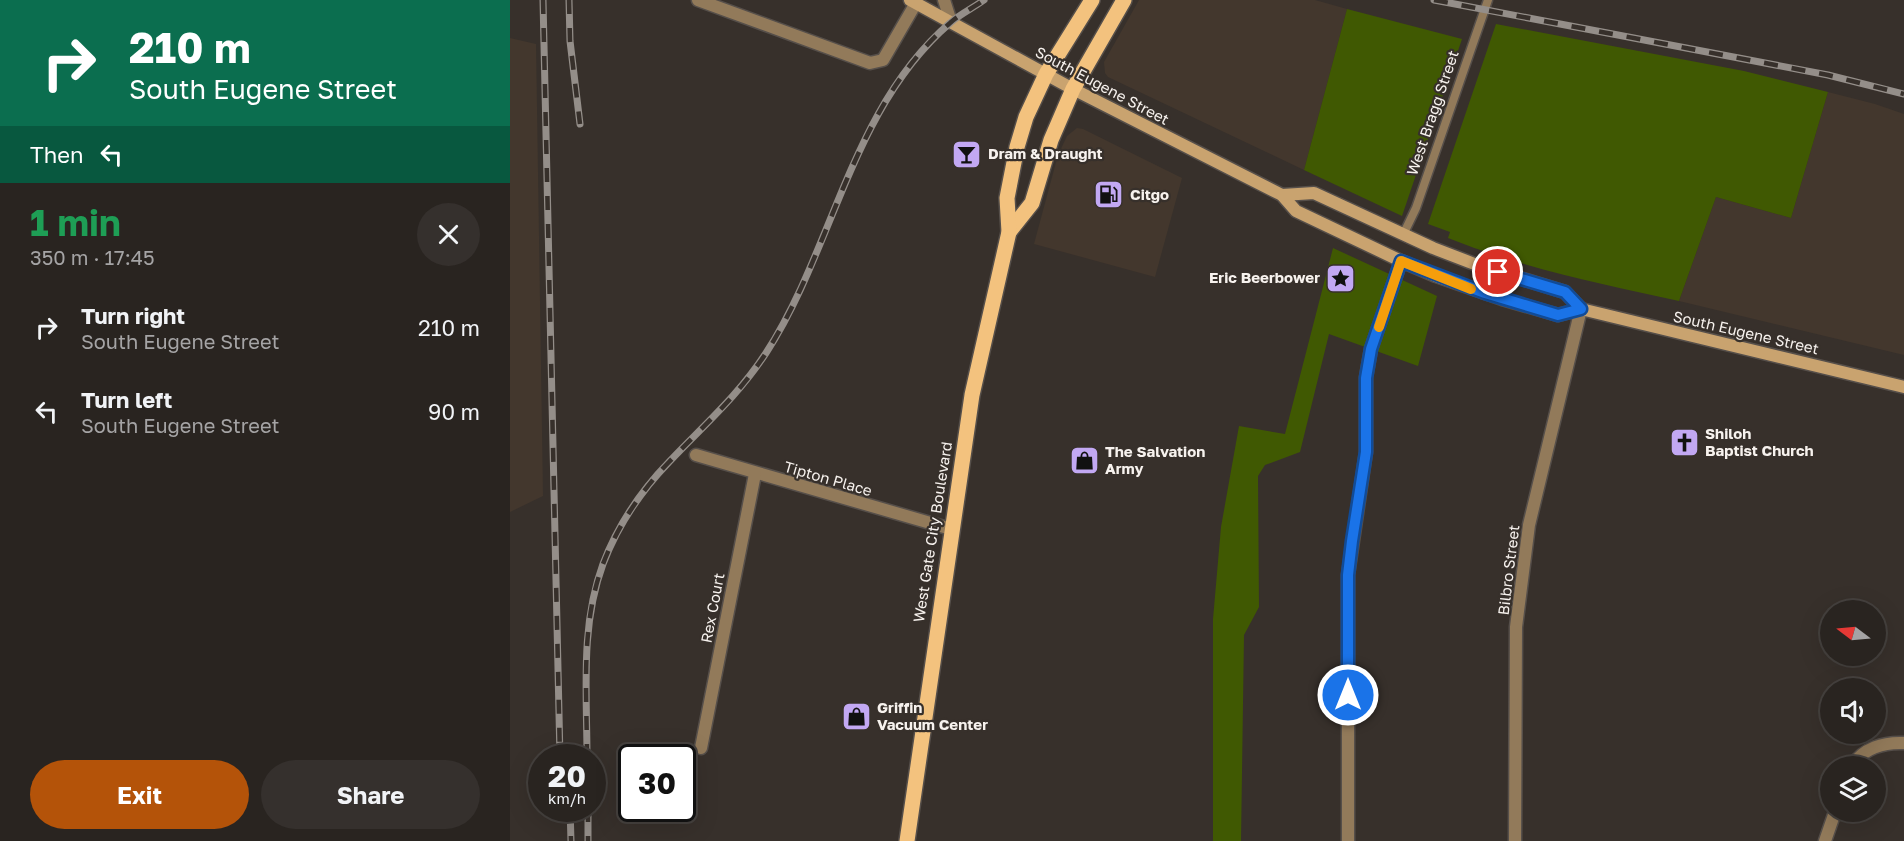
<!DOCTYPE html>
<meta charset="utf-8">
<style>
body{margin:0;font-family:"Golos Text",sans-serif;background:#35302d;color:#f1f3f6;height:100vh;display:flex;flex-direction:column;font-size:22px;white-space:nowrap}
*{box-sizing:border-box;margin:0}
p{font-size:20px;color:#a5a4a5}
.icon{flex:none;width:33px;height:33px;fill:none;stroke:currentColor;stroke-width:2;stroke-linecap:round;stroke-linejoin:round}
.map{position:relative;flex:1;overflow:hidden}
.drawer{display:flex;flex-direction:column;background:#292420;width:510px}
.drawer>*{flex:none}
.banner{background:#0b6e4f;color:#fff;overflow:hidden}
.needle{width:39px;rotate:286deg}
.fabs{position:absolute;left:1310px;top:600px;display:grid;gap:12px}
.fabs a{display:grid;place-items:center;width:66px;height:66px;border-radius:50%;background:#292420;box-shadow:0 6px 24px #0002,0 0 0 2px #45413e;font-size:30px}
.speed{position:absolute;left:18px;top:744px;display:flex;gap:12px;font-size:30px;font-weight:700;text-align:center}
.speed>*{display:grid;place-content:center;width:78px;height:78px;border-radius:50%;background:#292420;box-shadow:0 6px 24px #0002,0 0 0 2px #45413e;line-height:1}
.speed small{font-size:15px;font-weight:400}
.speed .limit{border:3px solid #111;border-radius:9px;background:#fff;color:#111}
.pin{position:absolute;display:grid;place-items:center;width:51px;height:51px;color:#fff;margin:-26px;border:3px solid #fff;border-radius:50%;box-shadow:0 2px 6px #0007}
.me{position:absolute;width:66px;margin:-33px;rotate:0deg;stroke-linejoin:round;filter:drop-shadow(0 0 4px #0008)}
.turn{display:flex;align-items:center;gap:21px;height:126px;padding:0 30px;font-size:27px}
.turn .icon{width:78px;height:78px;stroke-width:2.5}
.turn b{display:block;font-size:42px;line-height:51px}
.then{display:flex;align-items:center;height:57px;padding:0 30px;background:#0003;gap:12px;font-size:22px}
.round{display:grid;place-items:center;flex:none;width:63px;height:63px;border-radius:32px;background:#35302d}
.summary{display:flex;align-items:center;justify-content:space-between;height:102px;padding:0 30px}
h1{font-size:36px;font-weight:700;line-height:45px;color:#1e9e55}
.button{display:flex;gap:12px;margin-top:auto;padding:12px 30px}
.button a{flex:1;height:69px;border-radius:36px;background:#b45309;color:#fff;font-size:24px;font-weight:700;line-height:69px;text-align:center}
.button a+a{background:#35302d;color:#f1f3f6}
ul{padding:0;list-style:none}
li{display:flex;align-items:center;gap:18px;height:84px;padding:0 30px}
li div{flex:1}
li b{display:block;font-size:22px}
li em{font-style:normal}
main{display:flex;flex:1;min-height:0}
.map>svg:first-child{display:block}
.built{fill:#43372d}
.green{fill:#405902}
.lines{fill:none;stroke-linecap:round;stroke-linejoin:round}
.pedestrian-casing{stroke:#564f4a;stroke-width:11}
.minor-casing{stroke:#564f4a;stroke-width:15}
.secondary-casing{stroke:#564f4a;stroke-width:15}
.primary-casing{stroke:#564f4a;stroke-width:18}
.pedestrian{stroke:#927a5a;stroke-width:8}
.minor{stroke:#927a5a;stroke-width:12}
.secondary{stroke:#c9a36f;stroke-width:12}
.primary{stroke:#f3c27e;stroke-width:15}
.rail-casing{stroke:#948e89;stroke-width:7}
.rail{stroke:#37302b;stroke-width:4.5;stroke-dasharray:14;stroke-linecap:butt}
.route-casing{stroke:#114b97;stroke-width:15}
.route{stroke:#1a73e8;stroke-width:10}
.slow{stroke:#f59e0b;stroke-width:10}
.labels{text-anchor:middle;stroke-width:4.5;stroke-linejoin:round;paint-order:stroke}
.street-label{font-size:15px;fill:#f7f2ee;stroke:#37302b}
.poi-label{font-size:15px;font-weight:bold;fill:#f7f2ee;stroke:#37302b;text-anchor:start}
</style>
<main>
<section class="drawer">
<div class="banner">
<div class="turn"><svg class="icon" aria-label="right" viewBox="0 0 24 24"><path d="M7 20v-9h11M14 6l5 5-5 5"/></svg><div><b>210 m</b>South Eugene Street</div></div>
<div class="then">Then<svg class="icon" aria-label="left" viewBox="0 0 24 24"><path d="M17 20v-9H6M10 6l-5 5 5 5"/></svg></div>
</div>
<div class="summary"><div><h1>1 min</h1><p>350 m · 17:45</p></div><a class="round"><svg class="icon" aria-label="close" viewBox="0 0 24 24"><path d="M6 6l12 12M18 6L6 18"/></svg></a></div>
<ul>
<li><svg class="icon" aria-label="right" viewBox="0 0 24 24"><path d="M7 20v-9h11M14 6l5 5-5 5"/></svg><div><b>Turn right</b><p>South Eugene Street</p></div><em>210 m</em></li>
<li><svg class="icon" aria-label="left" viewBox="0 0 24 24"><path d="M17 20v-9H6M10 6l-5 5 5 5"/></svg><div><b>Turn left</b><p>South Eugene Street</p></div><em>90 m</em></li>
</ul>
<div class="button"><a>Exit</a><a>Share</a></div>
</section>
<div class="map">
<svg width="1394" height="841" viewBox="0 0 1394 841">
<rect width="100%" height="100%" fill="#37302b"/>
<g class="built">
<polygon points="629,0 805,0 837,9 794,170 598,77 595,73 594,62"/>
<polygon points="0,38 26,44 33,496 0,512"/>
<polygon points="1318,92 1365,104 1394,114 1394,355 1169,301 1206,197 1281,218"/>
<polygon points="567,128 573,129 672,178 645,277 524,244 548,155 557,136"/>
</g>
<g class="green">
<polygon points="837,9 952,39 892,216 794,170"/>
<path d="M 986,24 L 1234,71 L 1318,92 L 1281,218 L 1206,197 L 1169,301 C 1091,284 1013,268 938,238 L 940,232 L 918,224 Z"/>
<polygon points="823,248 927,296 908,366 819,334 790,452 755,465 748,476 749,607 734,635 731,841 703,841 703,619 711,527 729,426 775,434"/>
</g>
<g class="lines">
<defs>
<polyline id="pedestrian" points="893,235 906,208 978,0"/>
<g id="minor">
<polyline points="188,0 360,63 373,60 406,3"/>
<polyline points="434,0 441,22"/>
<polyline points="186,455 441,529"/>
<polyline points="191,748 245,474"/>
<path d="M 1342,766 C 1353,748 1374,742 1394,743"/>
<polyline points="838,841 838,575 856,452 856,377 861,349 891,261"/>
<polyline points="1005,841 1006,627 1019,525 1071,309"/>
<polyline points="1315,841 1325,812"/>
</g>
<g id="secondary">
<polyline points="400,0 563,89 772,195 786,211 891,261 926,276 992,299 1048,315 1071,309 1394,387"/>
<polyline points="772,195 804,193 923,248 967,265 1055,292 1071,309"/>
</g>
<g id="primary">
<polyline points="499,232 522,203 541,140 563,89 614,0"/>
<polyline points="397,841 462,395 499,232 497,198 507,147 516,117 536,74 582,0"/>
</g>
</defs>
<use href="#pedestrian" class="pedestrian-casing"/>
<use href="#minor" class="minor-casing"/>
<use href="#secondary" class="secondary-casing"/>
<use href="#primary" class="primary-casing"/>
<use href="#pedestrian" class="pedestrian"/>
<use href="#minor" class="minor"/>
<use href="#secondary" class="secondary"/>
<use href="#primary" class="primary"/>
<defs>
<g id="rail">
<polyline points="33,0 50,758"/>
<polyline points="59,0 60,41 70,124"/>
<polyline points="924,0 1318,75 1394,94"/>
<path d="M 77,758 C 77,693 70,626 93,564 C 107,527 131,491 159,462 C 194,425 228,396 256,353 C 324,248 341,108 440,23 C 450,14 463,8 474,0"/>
<polyline points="60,808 61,841"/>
<polyline points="78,808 78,841"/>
</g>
</defs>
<use href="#rail" class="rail-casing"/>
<use href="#rail" class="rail"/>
</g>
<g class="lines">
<defs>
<polyline id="route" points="838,695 838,575 842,541 856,452 856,378 861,349 891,261 975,293 1048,315 1071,309 1055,292 988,272"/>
</defs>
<use href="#route" class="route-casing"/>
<use href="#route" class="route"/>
<polyline class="slow" points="869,327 891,261 961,289"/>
</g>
<defs>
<symbol id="bar-square" viewBox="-11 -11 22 22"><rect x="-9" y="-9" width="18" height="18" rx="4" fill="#c2a8f3" stroke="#37302b"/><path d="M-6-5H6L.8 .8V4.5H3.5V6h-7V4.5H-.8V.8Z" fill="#111"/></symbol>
<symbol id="fuel-square" viewBox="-11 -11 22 22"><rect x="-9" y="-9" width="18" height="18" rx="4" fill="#c2a8f3" stroke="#37302b"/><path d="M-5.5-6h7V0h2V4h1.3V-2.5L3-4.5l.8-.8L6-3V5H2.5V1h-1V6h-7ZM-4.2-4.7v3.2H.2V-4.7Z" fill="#111"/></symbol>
<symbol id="sight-square" viewBox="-11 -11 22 22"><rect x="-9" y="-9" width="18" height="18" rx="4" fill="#c2a8f3" stroke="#37302b"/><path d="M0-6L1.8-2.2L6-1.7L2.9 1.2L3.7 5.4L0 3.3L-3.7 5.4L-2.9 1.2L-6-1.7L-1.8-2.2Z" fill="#111"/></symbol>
<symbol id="church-square" viewBox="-11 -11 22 22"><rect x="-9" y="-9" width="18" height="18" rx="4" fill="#c2a8f3" stroke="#37302b"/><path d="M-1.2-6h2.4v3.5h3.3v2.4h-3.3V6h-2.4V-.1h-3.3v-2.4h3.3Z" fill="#111"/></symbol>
<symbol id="shop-square" viewBox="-11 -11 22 22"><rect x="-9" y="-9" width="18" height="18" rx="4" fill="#c2a8f3" stroke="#37302b"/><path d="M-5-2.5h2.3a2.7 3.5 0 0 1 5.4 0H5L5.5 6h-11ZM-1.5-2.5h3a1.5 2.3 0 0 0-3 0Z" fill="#111"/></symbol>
</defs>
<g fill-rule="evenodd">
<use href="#bar-square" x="440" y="138" width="33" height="33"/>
<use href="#fuel-square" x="582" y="178" width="33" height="33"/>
<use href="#sight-square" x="814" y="262" width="33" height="33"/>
<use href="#church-square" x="1158" y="426" width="33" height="33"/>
<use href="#shop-square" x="558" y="444" width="33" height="33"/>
<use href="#shop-square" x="330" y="700" width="33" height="33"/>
</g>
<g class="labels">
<g class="street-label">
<text transform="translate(592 86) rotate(28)" y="5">South Eugene Street</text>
<text transform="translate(923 113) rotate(-71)" y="5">West Bragg Street</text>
<text transform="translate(1236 333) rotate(13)" y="5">South Eugene Street</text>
<text transform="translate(318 479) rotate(16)" y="5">Tipton Place</text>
<text transform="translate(423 532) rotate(-81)" y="5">West Gate City Boulevard</text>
<text transform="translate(999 570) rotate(-83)" y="5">Bilbro Street</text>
<text transform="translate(203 608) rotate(-79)" y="5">Rex Court</text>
</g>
<g class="poi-label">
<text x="478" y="159">Dram &amp; Draught</text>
<text x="620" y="200">Citgo</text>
<text x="810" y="283" text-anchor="end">Eric Beerbower</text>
<text x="1195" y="439">Shiloh<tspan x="1195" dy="17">Baptist Church</tspan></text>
<text x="595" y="457">The Salvation<tspan x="595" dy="17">Army</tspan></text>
<text x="367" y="713">Griffin<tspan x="367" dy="17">Vacuum Center</tspan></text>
</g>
</g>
</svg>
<div class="fabs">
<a><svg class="needle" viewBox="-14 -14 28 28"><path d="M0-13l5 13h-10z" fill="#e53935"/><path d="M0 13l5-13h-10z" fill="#a5a4a5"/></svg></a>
<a><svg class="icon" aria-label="sound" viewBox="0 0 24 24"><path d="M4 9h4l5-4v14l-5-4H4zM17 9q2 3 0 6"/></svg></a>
<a><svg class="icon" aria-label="layers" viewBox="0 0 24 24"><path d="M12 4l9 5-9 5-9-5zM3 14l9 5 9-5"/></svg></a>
</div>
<div class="speed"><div>20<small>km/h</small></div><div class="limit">30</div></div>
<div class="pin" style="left:988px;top:272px;background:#d93025"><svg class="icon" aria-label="arrive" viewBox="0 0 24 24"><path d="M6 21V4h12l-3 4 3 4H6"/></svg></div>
<svg class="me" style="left:838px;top:695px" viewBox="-20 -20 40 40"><circle r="17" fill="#1a73e8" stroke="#fff" stroke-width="3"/><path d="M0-11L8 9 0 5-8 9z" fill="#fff"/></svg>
</div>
</main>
